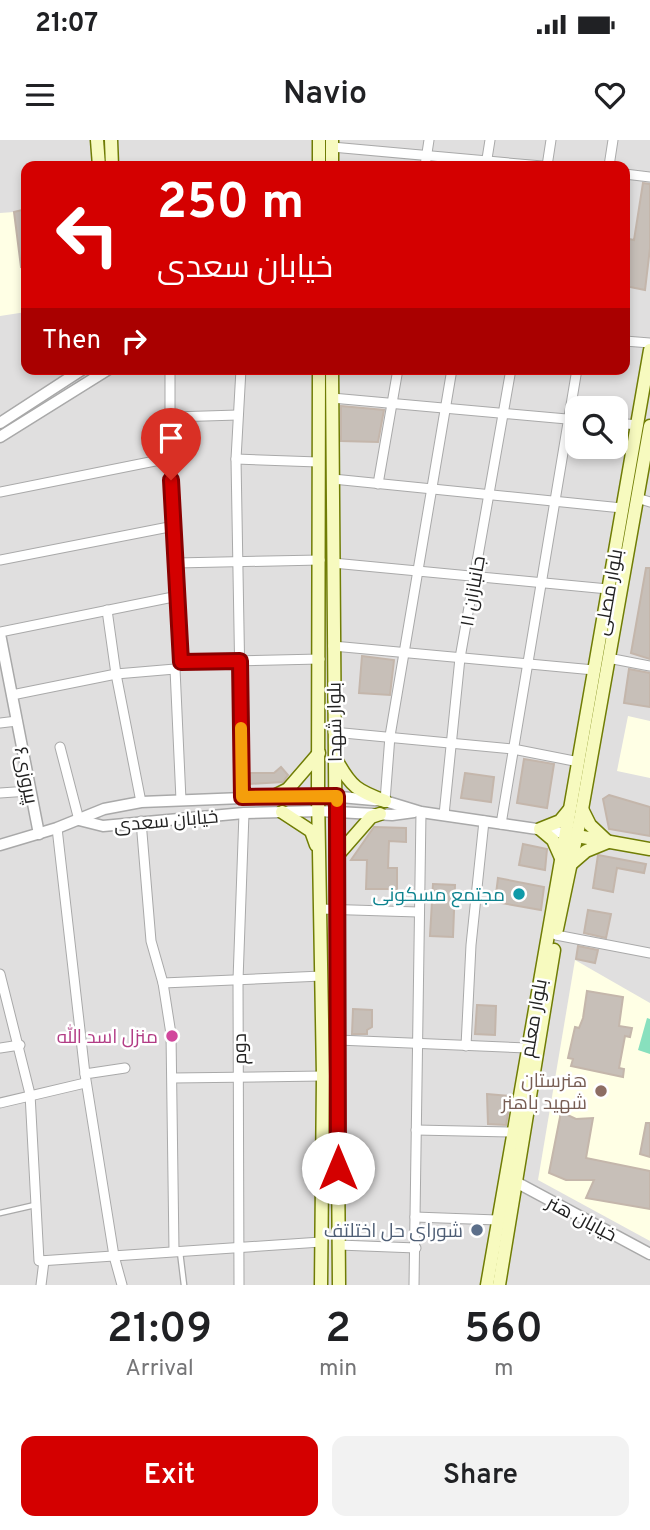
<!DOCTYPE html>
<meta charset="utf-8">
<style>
body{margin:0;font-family:Overpass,Cairo,sans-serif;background:#f2f2f2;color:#202124;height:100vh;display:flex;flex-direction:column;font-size:26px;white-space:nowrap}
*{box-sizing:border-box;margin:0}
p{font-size:23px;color:#757577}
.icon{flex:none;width:38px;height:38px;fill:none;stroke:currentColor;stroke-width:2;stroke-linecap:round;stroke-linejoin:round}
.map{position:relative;height:1145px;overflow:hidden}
.sheet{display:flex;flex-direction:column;background:#fff;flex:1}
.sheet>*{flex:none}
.top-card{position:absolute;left:21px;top:21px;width:609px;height:214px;border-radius:14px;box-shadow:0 4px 10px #0003;background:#d40000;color:#fff;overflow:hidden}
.fabs{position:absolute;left:565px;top:256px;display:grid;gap:14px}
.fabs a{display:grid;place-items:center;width:63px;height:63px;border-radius:14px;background:#fff;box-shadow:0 4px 10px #0003;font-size:35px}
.pin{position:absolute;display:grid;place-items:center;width:60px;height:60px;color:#fff;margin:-72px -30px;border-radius:50% 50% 50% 0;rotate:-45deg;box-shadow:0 0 7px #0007}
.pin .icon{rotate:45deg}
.me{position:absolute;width:77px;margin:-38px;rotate:0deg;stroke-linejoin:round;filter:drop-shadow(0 0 5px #0008)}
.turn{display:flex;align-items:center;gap:24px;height:147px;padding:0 21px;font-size:32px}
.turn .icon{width:91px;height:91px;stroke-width:2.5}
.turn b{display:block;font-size:49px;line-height:60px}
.then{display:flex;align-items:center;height:66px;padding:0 21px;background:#0003;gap:14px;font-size:26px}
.eta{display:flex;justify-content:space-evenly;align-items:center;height:119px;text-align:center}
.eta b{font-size:42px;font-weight:600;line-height:49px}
.action{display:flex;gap:14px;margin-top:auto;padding:14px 21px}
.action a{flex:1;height:80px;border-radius:14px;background:#d40000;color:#fff;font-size:28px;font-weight:600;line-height:80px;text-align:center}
.action a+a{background:#f2f2f2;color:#202124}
.status{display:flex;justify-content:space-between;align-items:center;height:49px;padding:0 35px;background:#fff;direction:ltr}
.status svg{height:19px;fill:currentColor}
header{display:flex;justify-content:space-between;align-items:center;height:91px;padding:0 21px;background:#fff;font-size:32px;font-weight:600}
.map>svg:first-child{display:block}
.residential{fill:#e0dfdf;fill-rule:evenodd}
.education{fill:#ffffe5}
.pitch{fill:#88e0be}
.building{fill:#c7bfb8;stroke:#c4b6ab;stroke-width:2}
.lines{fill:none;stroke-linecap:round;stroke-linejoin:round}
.service-casing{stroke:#a9a9a9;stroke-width:7}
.minor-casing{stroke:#a9a9a9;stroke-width:11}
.tertiary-casing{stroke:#a9a9a9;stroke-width:13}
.secondary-casing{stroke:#707d05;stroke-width:15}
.service{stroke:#fff;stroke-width:4.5}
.minor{stroke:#fff;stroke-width:9}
.tertiary{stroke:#fff;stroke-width:10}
.secondary{stroke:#f7fabf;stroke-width:12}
.route-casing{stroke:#8a0000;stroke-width:18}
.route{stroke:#d40000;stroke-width:12}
.slow{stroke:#f59e0b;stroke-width:12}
.culture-dot{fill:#0f9aa8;stroke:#fff;stroke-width:2.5}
.hotel-dot{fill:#d1479c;stroke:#fff;stroke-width:2.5}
.education-dot{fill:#8d6e63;stroke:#fff;stroke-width:2.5}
.service-dot{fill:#5c6f8a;stroke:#fff;stroke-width:2.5}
.labels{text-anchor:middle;stroke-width:5;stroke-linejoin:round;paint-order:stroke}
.street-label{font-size:19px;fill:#222;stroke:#fff}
.culture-label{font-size:19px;fill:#0d838f;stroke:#fff;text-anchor:end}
.hotel-label{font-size:19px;fill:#b23c85;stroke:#fff;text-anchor:end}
.education-label{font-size:19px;fill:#785e54;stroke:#fff;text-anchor:end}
.service-label{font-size:19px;fill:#4e5e75;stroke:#fff;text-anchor:end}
</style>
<div class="status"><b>21:07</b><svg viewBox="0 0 49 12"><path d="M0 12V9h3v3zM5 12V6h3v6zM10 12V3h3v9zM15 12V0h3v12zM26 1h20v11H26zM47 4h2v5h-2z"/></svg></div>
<header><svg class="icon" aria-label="menu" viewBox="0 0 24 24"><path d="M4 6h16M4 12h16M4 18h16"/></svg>Navio<svg class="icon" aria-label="heart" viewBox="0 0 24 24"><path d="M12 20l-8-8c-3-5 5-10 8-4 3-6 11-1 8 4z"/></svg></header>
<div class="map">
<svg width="650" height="1145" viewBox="0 0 650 1145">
<rect width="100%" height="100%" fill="#f2efe9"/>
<path class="residential" d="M 0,0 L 650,0 L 650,1145 L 0,1145 ZM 26,26 L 625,26 L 625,229 L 26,229 ZM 578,268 L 616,268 L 616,306 L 578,306 Z"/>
<g class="education">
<polygon points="14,72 26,172 0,176 0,73"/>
<polygon points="628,576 650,581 650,638 617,631"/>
<polygon points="575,820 650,863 650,1101 538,1040"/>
</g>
<polygon class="pitch" points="647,878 650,879 650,914 638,910"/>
<g class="building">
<polygon points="643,43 650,44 650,108 645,150 625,146 629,99 634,100"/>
<polygon points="26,69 26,127 21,127 14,72"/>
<polygon points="341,266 384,270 378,302 341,301"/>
<polygon points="646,428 650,428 650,519 631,513"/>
<polygon points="362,516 394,520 390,555 359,553"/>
<polygon points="629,529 650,533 650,567 624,563"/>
<polygon points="524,619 554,624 547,668 517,663"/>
<polygon points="281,627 288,635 283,642 249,644 249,633 274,633"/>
<polygon points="465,633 494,637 491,662 461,658"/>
<polygon points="609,655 650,667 650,696 609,689 603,659"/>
<polygon points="374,687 406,688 406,702 389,701 388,728 397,728 397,749 366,749 367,720 351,720"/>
<polygon points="523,704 547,709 545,730 519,725"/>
<polygon points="598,715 646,724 644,733 617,728 613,752 593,748"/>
<polygon points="498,738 544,747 541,770 495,762"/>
<polygon points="433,744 455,745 453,797 430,796"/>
<polygon points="588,770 611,774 606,798 584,793"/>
<polygon points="578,806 598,810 595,823 576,819"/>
<polygon points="587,851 623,857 619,886 632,888 630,897 625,896 619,928 624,929 623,937 571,926 573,919 568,918 575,887 579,888 583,878"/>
<polygon points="477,865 496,866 495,895 475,894"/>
<polygon points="353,869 372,870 372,887 367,890 367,894 352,894"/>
<polygon points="487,954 511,956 506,985 488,984"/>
<polygon points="561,972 576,979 593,978 586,1018 650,1031 650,1069 586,1058 594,1040 566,1040 549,1033"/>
<polygon points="646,983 650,983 650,1017 640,1014"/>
</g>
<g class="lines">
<defs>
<g id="service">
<polyline points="0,1073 35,1065"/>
<polyline points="180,1112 184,1145"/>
</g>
<g id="minor">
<polyline points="332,7 542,26"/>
<polyline points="486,25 490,0"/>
<polyline points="425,26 429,0"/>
<polyline points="547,26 551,0"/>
<polyline points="609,26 613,0"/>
<polyline points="625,34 650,37"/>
<polyline points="625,201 650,203"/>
<polyline points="170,229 170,318 181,522"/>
<polyline points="241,229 236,319 242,658"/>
<polyline points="332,258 578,280"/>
<polyline points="172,277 238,275"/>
<polyline points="616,283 638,285"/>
<polyline points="236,319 318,322"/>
<polyline points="333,339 622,368"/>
<polyline points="378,344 398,229"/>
<polyline points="0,352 170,318"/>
<polyline points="637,358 650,362"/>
<polyline points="0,420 174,386"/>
<polyline points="176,423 320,420"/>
<polyline points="333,423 608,449"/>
<polyline points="107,470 116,534 141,662"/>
<polyline points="0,492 178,456"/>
<polyline points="333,506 594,530"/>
<polyline points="608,518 650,526"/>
<polyline points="181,522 320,519"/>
<polyline points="175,529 181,660"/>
<polyline points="12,555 116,534 175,529 181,522"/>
<polyline points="0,583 17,581"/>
<polyline points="333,592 513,609 579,622"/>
<polyline points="60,607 79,680"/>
<polyline points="0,653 29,651"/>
<polyline points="385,661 390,596 452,229"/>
<polyline points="444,675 460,518 511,229"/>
<polyline points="141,681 151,801 163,843 171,894 174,1111"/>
<polyline points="501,684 577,229"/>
<polyline points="57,688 85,934"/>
<polyline points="320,769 418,772"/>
<polyline points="556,795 650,813"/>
<polyline points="0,834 30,954 39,1121 321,1102"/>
<polyline points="163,843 322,836"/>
<polyline points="338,900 527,908"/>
<polyline points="466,906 471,805 484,681"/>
<polyline points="0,908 20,905"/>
<polyline points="173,938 323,936"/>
<polyline points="0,963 85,943"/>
<polyline points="416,990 513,992"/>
<polyline points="415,1077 497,1080"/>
<polyline points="339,1105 416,1108"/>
<polyline points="41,1145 44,1121"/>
<polyline points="122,1145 114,1116 85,934 125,928"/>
<polyline points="239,1145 238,840 244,673"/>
<polyline points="414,1145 421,672"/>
</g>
<g id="tertiary">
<polyline points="0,283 83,229"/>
<polyline points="0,297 109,229"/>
<polyline points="0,494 39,694"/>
<polyline points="79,680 103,686 244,673 319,671 392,675 414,672"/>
<polyline points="0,705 57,688 104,669 141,662 318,655 385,661 421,672 571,694"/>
<polyline points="514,1041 650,1114"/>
</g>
<g id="secondary">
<polyline points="97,0 99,26"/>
<polyline points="111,0 112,26"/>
<polyline points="319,0 319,26"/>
<polyline points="332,0 332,26"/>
<polyline points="319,229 318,655 323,936 321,1145"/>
<polyline points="332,229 339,1145"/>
<path d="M 337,621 C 351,647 358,651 385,661"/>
<polyline points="272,657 288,649 319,613"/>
<polyline points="282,672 311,691 316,705"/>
<polyline points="577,696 650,709"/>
<polyline points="336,717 371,677 380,674"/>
<polyline points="561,718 553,700 540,689 560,681 569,670"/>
<polyline points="571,724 586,711 608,702 590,685 582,669"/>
<polyline points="557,789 581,675 650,286"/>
<polyline points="487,1145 650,210"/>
<polyline points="499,1145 554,810"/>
</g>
</defs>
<use href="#service" class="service-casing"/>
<use href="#minor" class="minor-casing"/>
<use href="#tertiary" class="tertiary-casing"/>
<use href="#secondary" class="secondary-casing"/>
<use href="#service" class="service"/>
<use href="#minor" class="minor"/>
<use href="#tertiary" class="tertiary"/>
<use href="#secondary" class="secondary"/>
</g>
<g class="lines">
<defs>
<polyline id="route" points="171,340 181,522 240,521 242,657 337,656 338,1028"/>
</defs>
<use href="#route" class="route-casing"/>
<use href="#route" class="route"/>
<polyline class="slow" points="241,588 242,657 337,656 337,661"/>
</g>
<circle class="culture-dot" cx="519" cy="754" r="7"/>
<circle class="hotel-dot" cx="172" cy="896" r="7"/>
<circle class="education-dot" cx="601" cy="951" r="7"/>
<circle class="service-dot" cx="477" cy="1090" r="7"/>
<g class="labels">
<g class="street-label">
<text transform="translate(472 451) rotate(-80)" y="7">جانبازان ۱۱</text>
<text transform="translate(608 452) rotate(-80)" y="7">بلوار مصلی</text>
<text transform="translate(334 582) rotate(-91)" y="7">بلوار شهدا</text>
<text transform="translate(27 635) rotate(79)" y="7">پیروزی۶</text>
<text transform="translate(166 680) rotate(-5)" y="7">خیابان سعدی</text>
<text transform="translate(533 878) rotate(-80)" y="7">بلوار معلم</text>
<text transform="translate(239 909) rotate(-91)" y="7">دوم</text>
<text transform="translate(582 1078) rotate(28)" y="7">خیابان هنر</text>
</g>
<g class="culture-label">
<text x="505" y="761">مجتمع مسکونی</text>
</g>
<g class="hotel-label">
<text x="158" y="903">منزل اسد الله</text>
</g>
<g class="education-label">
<text x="587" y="947">هنرستان<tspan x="587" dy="22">شهید باهنر</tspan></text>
</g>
<g class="service-label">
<text x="463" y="1097">شورای حل اختلتف</text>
</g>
</g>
</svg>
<div class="fabs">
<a><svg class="icon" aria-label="search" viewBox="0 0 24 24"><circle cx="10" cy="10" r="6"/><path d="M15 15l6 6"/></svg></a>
</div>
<div class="pin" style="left:171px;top:340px;background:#d93025"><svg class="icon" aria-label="arrive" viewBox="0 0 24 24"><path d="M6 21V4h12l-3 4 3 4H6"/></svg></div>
<svg class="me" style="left:338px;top:1028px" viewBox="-20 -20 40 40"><circle r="19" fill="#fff"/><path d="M0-13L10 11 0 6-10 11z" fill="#d40000"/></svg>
<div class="top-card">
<div class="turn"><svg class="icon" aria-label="left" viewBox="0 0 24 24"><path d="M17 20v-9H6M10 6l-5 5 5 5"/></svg><div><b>250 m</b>خیابان سعدی</div></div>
<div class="then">Then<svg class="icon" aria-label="right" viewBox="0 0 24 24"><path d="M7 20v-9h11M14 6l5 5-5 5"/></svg></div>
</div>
</div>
<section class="sheet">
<div class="eta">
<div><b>21:09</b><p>Arrival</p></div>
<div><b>2</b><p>min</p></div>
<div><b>560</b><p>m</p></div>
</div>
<div class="action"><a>Exit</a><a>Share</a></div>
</section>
